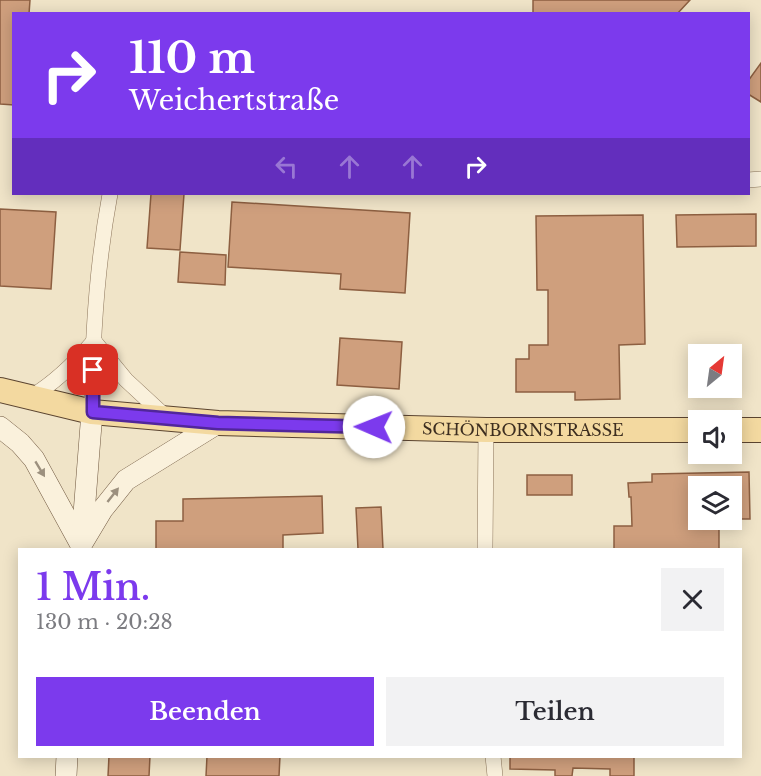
<!DOCTYPE html>
<html lang="de">
<meta charset="utf-8">
<style>
body{margin:0;font-family:"Libre Baskerville",serif;background:#f2f2f3;color:#2b2b33;height:100vh;display:flex;flex-direction:column;font-size:22px;white-space:nowrap}
*{box-sizing:border-box;margin:0}
p{font-size:20px;color:#7c7c81}
.icon{flex:none;width:33px;height:33px;fill:none;stroke:currentColor;stroke-width:2;stroke-linecap:round;stroke-linejoin:round}
.map{position:relative;flex:1;overflow:hidden}
.drawer{position:absolute;left:18px;top:548px;width:724px;height:210px;display:flex;flex-direction:column;background:#fff;border-radius:0px;box-shadow:0 3px 15px #0003}
.drawer>*{flex:none}
.top-card{position:absolute;left:12px;top:12px;width:738px;height:183px;border-radius:0px;box-shadow:0 3px 15px #0003;background:#7c3aed;color:#fff;overflow:hidden}
.needle{width:39px;rotate:29deg}
.controls{position:absolute;left:688px;top:344px;display:grid;gap:12px}
.controls a{display:grid;place-items:center;width:54px;height:54px;border-radius:0px;background:#fff;box-shadow:0 3px 15px #0003;font-size:30px}
.pin{position:absolute;display:grid;place-items:center;width:51px;height:51px;color:#fff;margin:-26px;border-radius:12px;box-shadow:0 3px 9px #0006}
.me{position:absolute;width:66px;margin:-33px;rotate:271deg;stroke-linejoin:round;filter:drop-shadow(0 0 4px #0008)}
.turn{display:flex;align-items:center;gap:21px;height:126px;padding:0 18px;font-size:27px}
.turn .icon{width:78px;height:78px;stroke-width:2.5}
.turn b{display:block;font-size:42px;line-height:51px}
.lanes{display:flex;align-items:center;height:57px;padding:0 18px;background:#0003;justify-content:center;gap:30px;direction:ltr}
.lanes .off{opacity:.35}
.round{display:grid;place-items:center;flex:none;width:63px;height:63px;border-radius:0px;background:#f2f2f3}
.head{display:flex;align-items:center;justify-content:space-between;height:102px;padding:0 18px}
h1{font-size:36px;font-weight:600;line-height:45px;color:#7c3aed}
.cta{display:flex;gap:12px;margin-top:auto;padding:12px 18px}
.cta a{flex:1;height:69px;border-radius:0px;background:#7c3aed;color:#fff;font-size:24px;font-weight:600;line-height:69px;text-align:center}
.cta a+a{background:#f2f2f3;color:#2b2b33}
.map>svg:first-child{display:block}
.building{fill:#cf9f7d;stroke:#8d5f41;stroke-width:1.5}
.lines{fill:none;stroke-linecap:round;stroke-linejoin:round}
.minor-casing{stroke:#8d765c;stroke-width:16}
.secondary-casing{stroke:#6f573f;stroke-width:22}
.primary-casing{stroke:#5b4430;stroke-width:26}
.minor{stroke:#faf1dc;stroke-width:15}
.secondary{stroke:#faf1dc;stroke-width:21}
.primary{stroke:#f3d9a0;stroke-width:24}
.oneway{fill:#9c907e}
.route-casing{stroke:#51269a;stroke-width:15}
.route{stroke:#7c3aed;stroke-width:10}
.labels{text-anchor:middle;stroke-width:5;stroke-linejoin:round;paint-order:stroke}
.street-label{font-size:16px;fill:#3d2e20;stroke:#f7eed8}
</style>
<div class="map">
<svg width="761" height="776" viewBox="0 0 761 776">
<rect width="100%" height="100%" fill="#f0e4c8"/>
<g class="building">
<polygon points="0,0 30,0 29,14 14,14 14,105 0,104"/>
<polygon points="533,0 690,0 677,14 533,14"/>
<polygon points="761,63 761,102 748,94 748,81"/>
<polygon points="151,194 184,194 180,250 147,248"/>
<polygon points="232,202 410,213 405,293 340,289 341,274 228,267"/>
<polygon points="0,209 56,212 51,289 0,286"/>
<polygon points="756,214 756,246 677,247 676,215"/>
<polygon points="643,215 645,344 619,345 620,399 575,400 575,392 516,392 516,359 529,359 529,345 548,345 548,290 537,290 536,216"/>
<polygon points="180,252 226,255 225,285 178,282"/>
<polygon points="340,338 402,342 399,389 337,385"/>
<polygon points="749,472 750,519 732,519 732,486 699,486 699,519 719,519 719,549 614,549 614,526 632,526 631,497 629,497 628,483 652,482 652,474"/>
<rect x="527" y="475" width="45" height="20"/>
<polygon points="322,496 323,533 283,535 283,549 156,549 156,521 183,521 183,499"/>
<polygon points="381,507 383,549 358,549 356,508"/>
<polygon points="109,756 150,756 149,776 108,776"/>
<polygon points="207,756 280,756 279,776 206,776"/>
<polygon points="510,756 634,756 634,776 610,776 610,769 573,768 572,776 555,776 555,770 510,769"/>
</g>
<g class="lines">
<defs>
<g id="minor">
<polyline points="748,180 761,179"/>
<polyline points="94,341 126,380 166,417"/>
<path d="M 31,397 C 56,382 75,363 94,341"/>
<path d="M 92,412 C 92,340 97,264 110,194"/>
<polyline points="485,549 486,430"/>
<polyline points="493,756 495,776"/>
</g>
<g id="secondary">
<polyline points="0,427 20,443 34,459 81,545"/>
<polyline points="82,539 92,412"/>
<polyline points="81,545 102,510 126,480 218,423"/>
<polyline points="66,776 67,756"/>
</g>
<g id="primary">
<path id="s1" d="M 0,390 L 92,412 L 218,423 L 486,430 L 699,430"/>
<polyline points="732,430 761,430"/>
</g>
</defs>
<use href="#minor" class="minor-casing"/>
<use href="#secondary" class="secondary-casing"/>
<use href="#primary" class="primary-casing"/>
<use href="#minor" class="minor"/>
<use href="#secondary" class="secondary"/>
<use href="#primary" class="primary"/>
</g>
<defs><path id="oneway-solid" d="M-6-.8H1V-3.2L6.5 0L1 3.2V.8H-6Z" transform="scale(1.5)"/></defs>
<g class="oneway">
<use href="#oneway-solid" transform="translate(40 469) rotate(59)"/>
<use href="#oneway-solid" transform="translate(113 495) rotate(-52)"/>
</g>
<g class="lines">
<defs>
<polyline id="route" points="93,370 93,412 218,423 374,427"/>
</defs>
<use href="#route" class="route-casing"/>
<use href="#route" class="route"/>
</g>
<g class="labels">
<g class="street-label">
<text dy="6" stroke="none"><textPath href="#s1" startOffset="526">SCHÖNBORNSTRASSE</textPath></text>
</g>
</g>
</svg>
<div class="controls">
<a><svg class="needle" viewBox="-14 -14 28 28"><path d="M0-13l5 13h-10z" fill="#e53935"/><path d="M0 13l5-13h-10z" fill="#7c7c81"/></svg></a>
<a><svg class="icon" aria-label="sound" viewBox="0 0 24 24"><path d="M4 9h4l5-4v14l-5-4H4zM17 9q2 3 0 6"/></svg></a>
<a><svg class="icon" aria-label="layers" viewBox="0 0 24 24"><path d="M12 4l9 5-9 5-9-5zM3 14l9 5 9-5"/></svg></a>
</div>
<div class="pin" style="left:93px;top:370px;background:#d93025"><svg class="icon" aria-label="arrive" viewBox="0 0 24 24"><path d="M6 21V4h12l-3 4 3 4H6"/></svg></div>
<svg class="me" style="left:374px;top:427px" viewBox="-20 -20 40 40"><circle r="19" fill="#fff"/><path d="M0-13L10 11 0 6-10 11z" fill="#7c3aed"/></svg>
<div class="top-card">
<div class="turn"><svg class="icon" aria-label="right" viewBox="0 0 24 24"><path d="M7 20v-9h11M14 6l5 5-5 5"/></svg><div><b>110 m</b>Weichertstraße</div></div>
<div class="lanes"><svg class="icon off" aria-label="left" viewBox="0 0 24 24"><path d="M17 20v-9H6M10 6l-5 5 5 5"/></svg><svg class="icon off" aria-label="ahead" viewBox="0 0 24 24"><path d="M12 20V5M6 11l6-6 6 6"/></svg><svg class="icon off" aria-label="ahead" viewBox="0 0 24 24"><path d="M12 20V5M6 11l6-6 6 6"/></svg><svg class="icon" aria-label="right" viewBox="0 0 24 24"><path d="M7 20v-9h11M14 6l5 5-5 5"/></svg></div>
</div>
<section class="drawer">
<div class="head"><div><h1>1 Min.</h1><p>130 m · 20:28</p></div><a class="round"><svg class="icon" aria-label="close" viewBox="0 0 24 24"><path d="M6 6l12 12M18 6L6 18"/></svg></a></div>
<div class="cta"><a>Beenden</a><a>Teilen</a></div>
</section>
</div>
